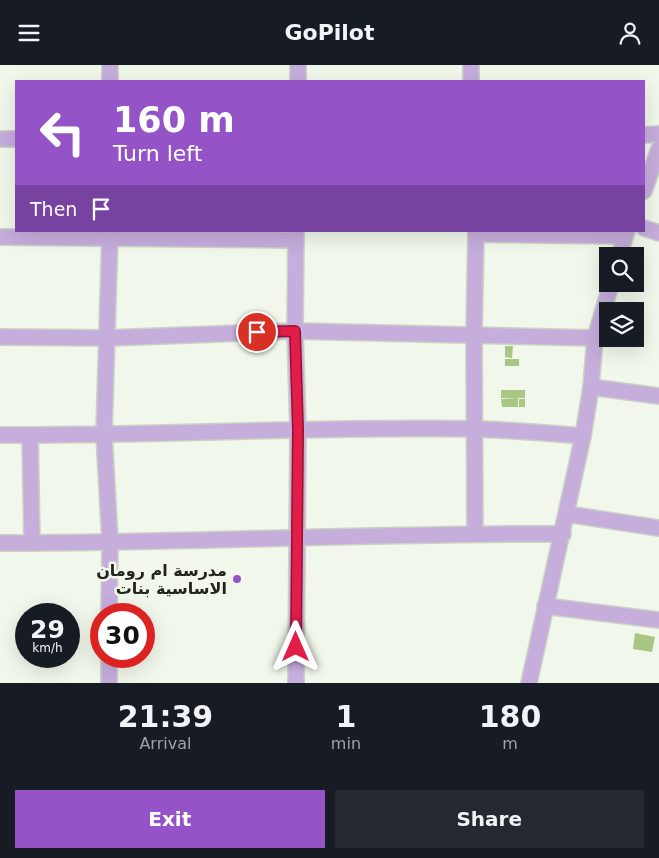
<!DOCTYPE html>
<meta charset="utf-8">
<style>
body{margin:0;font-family:"DejaVu Sans","Noto Sans Arabic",sans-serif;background:#242831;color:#f1f3f6;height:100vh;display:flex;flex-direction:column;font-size:19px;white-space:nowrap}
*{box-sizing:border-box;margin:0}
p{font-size:16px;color:#9ea1a6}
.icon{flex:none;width:28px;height:28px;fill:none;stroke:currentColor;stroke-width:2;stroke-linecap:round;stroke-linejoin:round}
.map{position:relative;height:618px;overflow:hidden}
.panel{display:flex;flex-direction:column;background:#171b24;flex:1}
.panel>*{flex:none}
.guide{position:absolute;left:15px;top:15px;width:630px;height:152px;border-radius:0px;box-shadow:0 5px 20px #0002;background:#9553c8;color:#fff;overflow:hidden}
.buttons{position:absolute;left:599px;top:182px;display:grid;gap:10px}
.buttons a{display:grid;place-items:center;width:45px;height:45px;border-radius:0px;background:#171b24;box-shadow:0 5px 20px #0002;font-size:25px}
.speed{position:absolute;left:15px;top:538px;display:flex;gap:10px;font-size:25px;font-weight:700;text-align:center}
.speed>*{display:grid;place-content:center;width:65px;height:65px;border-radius:50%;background:#171b24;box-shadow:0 5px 20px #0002;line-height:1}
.speed small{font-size:12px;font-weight:400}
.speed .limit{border:8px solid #d22;background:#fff;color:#111}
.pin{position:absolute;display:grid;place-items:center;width:42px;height:42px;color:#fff;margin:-21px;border:2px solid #fff;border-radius:50%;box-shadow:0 1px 5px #0007}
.me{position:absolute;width:55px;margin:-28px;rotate:0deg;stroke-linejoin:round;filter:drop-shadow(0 0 4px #0008)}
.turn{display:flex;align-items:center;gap:18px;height:105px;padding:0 15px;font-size:22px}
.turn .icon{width:65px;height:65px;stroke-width:2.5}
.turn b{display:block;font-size:35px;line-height:42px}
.then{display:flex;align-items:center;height:48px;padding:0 15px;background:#0003;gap:10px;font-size:19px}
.eta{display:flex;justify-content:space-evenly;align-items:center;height:85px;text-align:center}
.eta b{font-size:30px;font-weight:700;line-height:35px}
.action{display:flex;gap:10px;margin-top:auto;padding:10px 15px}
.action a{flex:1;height:58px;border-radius:0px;background:#9553c8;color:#fff;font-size:20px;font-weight:700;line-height:58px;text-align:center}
.action a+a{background:#242831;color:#f1f3f6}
header{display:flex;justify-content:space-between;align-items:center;height:65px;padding:0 15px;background:#171b24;font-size:22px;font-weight:700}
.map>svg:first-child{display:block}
.building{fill:#a9c782}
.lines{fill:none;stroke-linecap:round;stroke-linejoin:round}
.minor-casing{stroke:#ccd1c5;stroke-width:18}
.minor{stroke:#c5addc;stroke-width:15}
.route-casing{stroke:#92132f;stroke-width:12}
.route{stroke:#e11d48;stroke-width:9}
.poi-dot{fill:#9553c8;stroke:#f1f7ea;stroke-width:2}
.labels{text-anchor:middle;stroke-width:5;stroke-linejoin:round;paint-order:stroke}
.poi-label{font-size:16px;font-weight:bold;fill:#22241f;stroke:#f1f7ea;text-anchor:end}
</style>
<header><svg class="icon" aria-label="menu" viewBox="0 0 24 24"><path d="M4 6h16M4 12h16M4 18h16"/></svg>GoPilot<svg class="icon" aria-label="person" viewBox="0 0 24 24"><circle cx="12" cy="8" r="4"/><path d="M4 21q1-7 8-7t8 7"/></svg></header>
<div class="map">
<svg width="659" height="618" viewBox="0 0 659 618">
<rect width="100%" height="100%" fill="#f1f7ea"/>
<g class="building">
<polygon points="505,281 513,281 512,293 505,292"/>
<rect x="505" y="294" width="14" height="7"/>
<rect x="501" y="325" width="24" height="8"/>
<polygon points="518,333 518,342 502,342 501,334"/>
<rect x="519" y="334" width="6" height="8"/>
<polygon points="635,568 655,572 652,587 633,584"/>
</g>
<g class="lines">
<defs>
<g id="minor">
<polyline points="110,0 110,16"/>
<polyline points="298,0 298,16"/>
<polyline points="471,0 471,16"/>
<polyline points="644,70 659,69"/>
<polyline points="0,74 16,74"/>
<polyline points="644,126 659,84"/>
<polyline points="644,163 659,168"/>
<polyline points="296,166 295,266 298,365 296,618"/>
<polyline points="476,169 625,171"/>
<polyline points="0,172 296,175"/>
<polyline points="619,191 627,166"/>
<polyline points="0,272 108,273 295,266 595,273"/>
<polyline points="591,322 659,331"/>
<path d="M 0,370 C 158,371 316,361 474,364 C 510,365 547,368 583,371"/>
<polyline points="30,370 32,478"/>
<polyline points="567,449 659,463"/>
<polyline points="475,469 474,270 476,166"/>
<path d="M 0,478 C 188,478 375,468 563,469"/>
<polyline points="545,541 659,555"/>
<polyline points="109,549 110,477 104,369 110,166"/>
<polyline points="109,618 109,591"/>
<polyline points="529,618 583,371 591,322 595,273 611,219"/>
</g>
</defs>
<use href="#minor" class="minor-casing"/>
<use href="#minor" class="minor"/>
</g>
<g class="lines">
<defs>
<polyline id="route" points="257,267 295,266 298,365 296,582"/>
</defs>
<use href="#route" class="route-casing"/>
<use href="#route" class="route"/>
</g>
<circle class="poi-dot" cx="237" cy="514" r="5"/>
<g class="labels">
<g class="poi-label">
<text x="227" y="511">مدرسة ام رومان<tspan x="227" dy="18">الاساسية بنات</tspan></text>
</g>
</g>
</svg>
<div class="buttons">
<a><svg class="icon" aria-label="search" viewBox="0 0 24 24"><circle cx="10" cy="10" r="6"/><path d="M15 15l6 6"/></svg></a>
<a><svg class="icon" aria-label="layers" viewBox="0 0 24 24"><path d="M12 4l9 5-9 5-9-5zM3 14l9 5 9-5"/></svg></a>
</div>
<div class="speed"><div>29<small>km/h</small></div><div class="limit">30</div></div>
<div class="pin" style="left:257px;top:267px;background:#d93025"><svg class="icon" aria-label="arrive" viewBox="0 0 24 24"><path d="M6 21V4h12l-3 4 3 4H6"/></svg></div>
<svg class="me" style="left:296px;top:582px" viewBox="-20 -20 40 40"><path d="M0-17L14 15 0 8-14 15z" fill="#e11d48" stroke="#fff" stroke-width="4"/></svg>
<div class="guide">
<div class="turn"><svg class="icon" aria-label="left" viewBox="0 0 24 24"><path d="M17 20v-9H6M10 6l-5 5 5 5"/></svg><div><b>160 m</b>Turn left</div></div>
<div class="then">Then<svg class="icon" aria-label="arrive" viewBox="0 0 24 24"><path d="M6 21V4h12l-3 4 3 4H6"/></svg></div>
</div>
</div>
<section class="panel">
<div class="eta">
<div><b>21:39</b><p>Arrival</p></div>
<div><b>1</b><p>min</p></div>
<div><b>180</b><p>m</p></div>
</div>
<div class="action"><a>Exit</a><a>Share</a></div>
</section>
